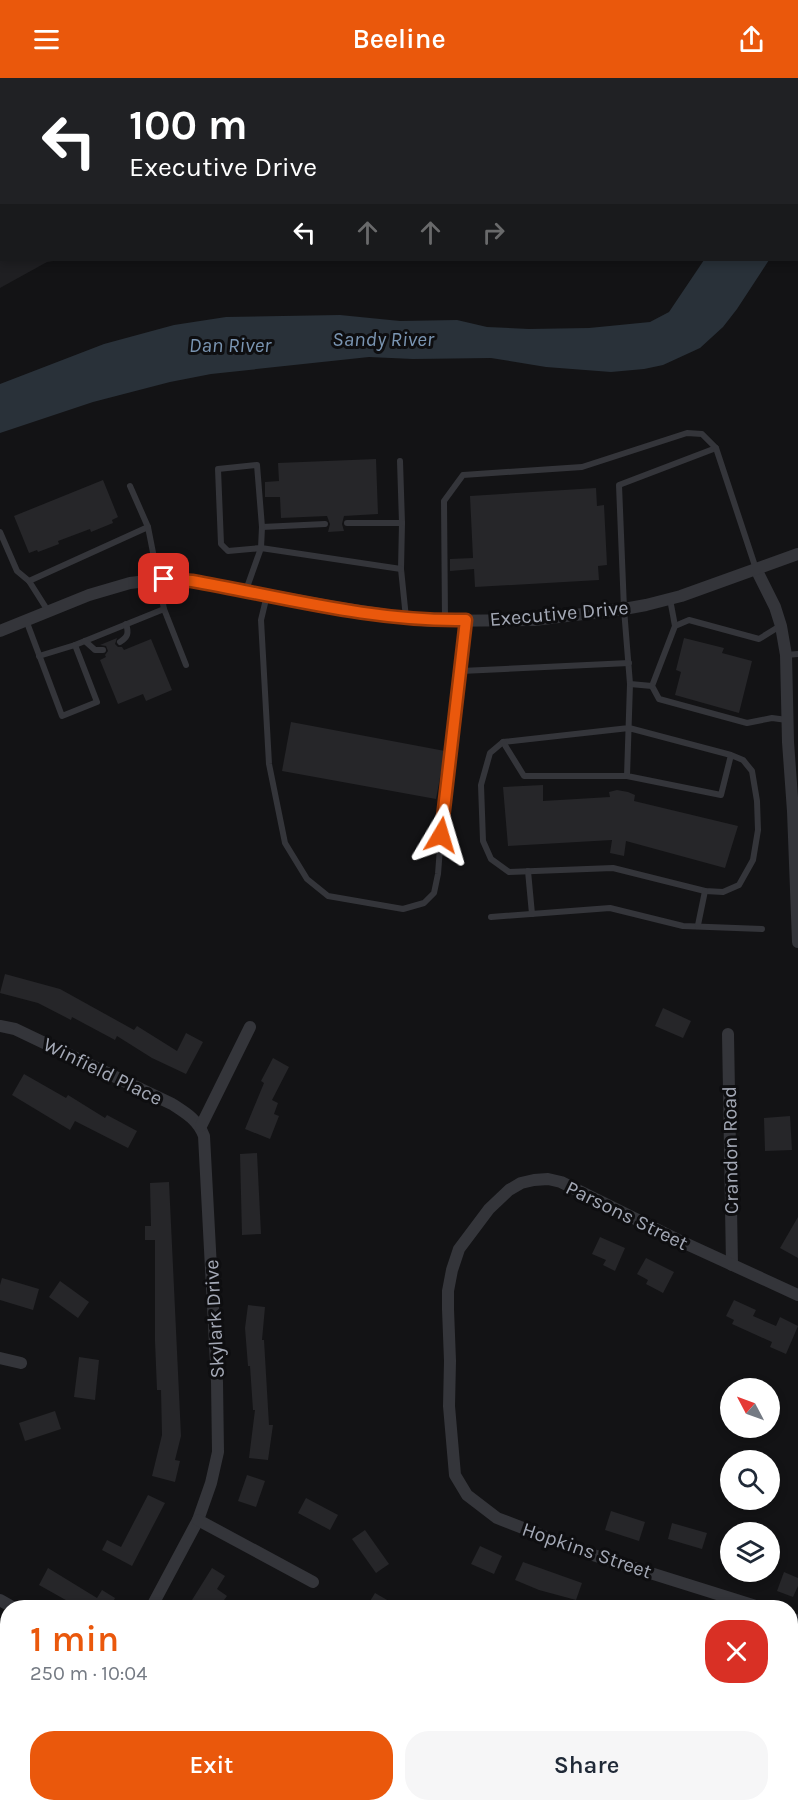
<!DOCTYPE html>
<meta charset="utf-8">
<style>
body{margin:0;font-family:Karla,sans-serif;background:#f6f6f7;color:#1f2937;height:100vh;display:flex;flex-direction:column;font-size:22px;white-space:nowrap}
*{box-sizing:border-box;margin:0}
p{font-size:20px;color:#747a83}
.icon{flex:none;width:33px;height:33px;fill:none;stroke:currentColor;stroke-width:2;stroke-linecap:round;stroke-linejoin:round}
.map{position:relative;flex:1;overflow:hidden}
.details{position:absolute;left:0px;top:1522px;width:798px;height:212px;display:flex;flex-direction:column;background:#fff;border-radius:24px 24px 0 0;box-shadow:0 3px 9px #0003}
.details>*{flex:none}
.top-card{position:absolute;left:0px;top:0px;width:798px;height:183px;box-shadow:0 3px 9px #0003;background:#202124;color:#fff;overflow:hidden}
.needle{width:39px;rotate:311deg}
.controls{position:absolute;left:720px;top:1300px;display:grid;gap:12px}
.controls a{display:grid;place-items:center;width:60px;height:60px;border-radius:50%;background:#fff;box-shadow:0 3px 9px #0003;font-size:30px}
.pin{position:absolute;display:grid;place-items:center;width:51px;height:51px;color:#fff;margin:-26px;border-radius:12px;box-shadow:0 3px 9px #0006}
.me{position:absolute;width:66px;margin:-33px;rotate:7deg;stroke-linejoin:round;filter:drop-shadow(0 0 4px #0008)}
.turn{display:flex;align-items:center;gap:21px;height:126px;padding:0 30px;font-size:27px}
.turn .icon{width:78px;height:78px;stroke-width:2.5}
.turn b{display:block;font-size:42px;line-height:51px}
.lanes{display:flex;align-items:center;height:57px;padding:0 30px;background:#0003;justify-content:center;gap:30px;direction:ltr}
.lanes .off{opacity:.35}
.round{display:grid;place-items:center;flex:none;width:63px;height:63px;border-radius:24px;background:#f6f6f7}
.summary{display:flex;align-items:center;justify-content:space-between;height:102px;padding:0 30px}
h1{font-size:36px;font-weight:600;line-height:45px;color:#ea580c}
.action{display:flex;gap:12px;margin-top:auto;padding:12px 30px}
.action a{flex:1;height:69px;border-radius:24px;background:#ea580c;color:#fff;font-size:24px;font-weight:600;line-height:69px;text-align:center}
.action a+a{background:#f6f6f7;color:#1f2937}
header{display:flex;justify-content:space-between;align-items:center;height:78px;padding:0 30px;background:#ea580c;color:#fff;font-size:27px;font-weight:600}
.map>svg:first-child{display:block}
.built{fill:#1f1f22}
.water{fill:#293139}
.building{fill:#262629}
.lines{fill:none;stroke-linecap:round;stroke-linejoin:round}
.lane{stroke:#34353a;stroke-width:6}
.street{stroke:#34353a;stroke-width:12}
.route-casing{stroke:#983908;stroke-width:15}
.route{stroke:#ea580c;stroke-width:10}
.labels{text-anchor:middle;stroke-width:6;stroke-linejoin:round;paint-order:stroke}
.street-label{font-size:20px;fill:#a4a9b6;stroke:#0e0e10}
.water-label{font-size:21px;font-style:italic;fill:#7a95b2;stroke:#0e0e10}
</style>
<header><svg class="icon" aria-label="menu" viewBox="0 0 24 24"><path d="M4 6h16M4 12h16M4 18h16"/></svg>Beeline<svg class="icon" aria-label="share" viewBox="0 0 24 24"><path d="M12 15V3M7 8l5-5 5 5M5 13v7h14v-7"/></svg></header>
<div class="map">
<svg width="798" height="1733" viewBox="0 0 798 1733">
<rect width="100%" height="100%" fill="#131315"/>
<polygon class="built" points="0,0 458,0 458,2 2,2 2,182 60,182 47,184 0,210"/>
<polygon class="water" points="704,182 769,182 737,231 723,249 700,270 663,287 644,291 611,294 546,289 491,280 413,281 369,279 211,296 170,304 93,324 0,355 0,306 104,266 174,247 226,239 340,237 400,243 457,242 487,249 529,251 589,250 650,244 669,234"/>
<g class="building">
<polygon points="376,381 378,436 344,438 342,446 344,453 328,454 330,446 327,438 281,440 280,419 265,419 265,404 279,403 278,385"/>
<polygon points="103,402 118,439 112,442 113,445 91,454 90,451 58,463 59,466 38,474 37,472 29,475 14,438"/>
<polygon points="596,410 597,428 604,427 607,487 598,488 599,502 475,509 474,491 450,493 450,481 473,480 470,418"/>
<polygon points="117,560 115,566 118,569 122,569 124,572 151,561 172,612 146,623 143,616 118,626 100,582 106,579 105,577 108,573 106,568 100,567"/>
<polygon points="684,560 724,570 722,575 752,583 739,635 675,617 681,594 676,592"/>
<polygon points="291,644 445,673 436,721 282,693"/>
<polygon points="543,707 543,723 610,719 609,714 617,712 628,714 635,717 634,723 738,748 725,790 626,763 624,778 610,775 612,762 508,768 503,709"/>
<polygon points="5,896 60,911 134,952 137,948 177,973 186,955 203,964 186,996 152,980 117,958 115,962 72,939 71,942 38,925 0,915"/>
<polygon points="663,930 691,943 683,960 655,948"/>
<polygon points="273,980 289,989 272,1022 278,1025 274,1036 279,1038 270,1061 245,1051 264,1005 261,1003"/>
<polygon points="24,996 66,1020 68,1017 105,1040 107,1037 137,1053 128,1070 75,1043 70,1052 12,1017"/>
<polygon points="790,1038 792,1072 765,1073 764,1040"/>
<polygon points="257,1075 261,1156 242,1157 240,1076"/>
<polygon points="169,1104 181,1358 175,1382 180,1383 175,1404 152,1398 162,1357 161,1312 157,1312 155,1263 155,1162 145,1162 145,1148 151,1148 150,1105"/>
<polygon points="798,1139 798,1180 780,1170"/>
<polygon points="600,1159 625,1170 615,1193 603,1187 606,1182 592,1176"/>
<polygon points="646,1180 674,1194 663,1215 646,1206 648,1202 637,1196"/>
<polygon points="2,1200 39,1211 33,1232 0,1222 0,1207"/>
<polygon points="60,1203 89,1224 78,1240 49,1219"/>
<polygon points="734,1222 756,1232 753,1238 776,1248 780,1239 798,1248 786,1276 770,1269 772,1264 732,1246 734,1242 726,1238"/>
<polygon points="248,1227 265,1229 262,1262 264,1262 269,1347 273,1347 268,1382 249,1380 255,1332 253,1332 250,1288 248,1288 245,1250"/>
<polygon points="79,1279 99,1282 95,1322 74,1319"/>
<polygon points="55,1333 61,1351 25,1363 19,1345"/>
<polygon points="247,1397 265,1403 256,1429 238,1423"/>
<polygon points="148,1417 165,1425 132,1488 102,1472 107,1462 121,1469"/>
<polygon points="306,1420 338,1437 330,1452 298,1435"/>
<polygon points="611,1433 645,1444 639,1463 605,1452"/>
<polygon points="672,1445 707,1455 702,1471 668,1461"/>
<polygon points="365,1452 389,1486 376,1495 352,1461"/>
<polygon points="480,1468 502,1478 494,1496 471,1486"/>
<polygon points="523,1484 582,1505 576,1522 539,1512 515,1502"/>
<polygon points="48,1490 97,1520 102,1512 115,1520 111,1528 115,1530 80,1530 39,1507"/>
<polygon points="212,1490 225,1498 217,1511 227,1518 218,1530 187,1530"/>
<polygon points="784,1494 798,1500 798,1508 793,1519 777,1513"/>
<polygon points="375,1515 401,1530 366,1530"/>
</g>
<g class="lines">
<g class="lane">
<polyline points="418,0 419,2"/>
<polyline points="490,0 492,2"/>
<polyline points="611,0 611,2"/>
<polyline points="65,2 66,0"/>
<polyline points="0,111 2,109"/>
<polyline points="0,161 2,160"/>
<polyline points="716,370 619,407 624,531 630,606 627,698 721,717 731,677 629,650 503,664 490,675 481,707 483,763 491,781 509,794 613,790 705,813 723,814 739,807 753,782 758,752 757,723 752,693 743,682 731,677"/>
<polyline points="400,383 402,445 401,491 406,540"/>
<polyline points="130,408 148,449"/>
<polyline points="347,445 402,445"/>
<polyline points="262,449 325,446"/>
<polyline points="0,454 17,493 29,503 48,533"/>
<polyline points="246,512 261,470 262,449 257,387 218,391 221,466 228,473 261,470 401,491"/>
<polyline points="267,517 261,542 269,686 285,765 307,801 328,818 403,831 424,825 434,815 438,796 441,757 466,543"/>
<polyline points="670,521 675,548"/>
<polyline points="164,531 186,587"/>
<polyline points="26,542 62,638 97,624 75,567 164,531 148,449 29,503"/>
<polyline points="445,542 444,423 463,397 582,389 687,355 702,356 716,370 756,491"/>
<polyline points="780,548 759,561 689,542 675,548 652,608 659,621 747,645 772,640 787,642"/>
<polyline points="85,563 95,572 103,572"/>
<path d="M 120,564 C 128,559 129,555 126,546"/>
<polyline points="786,577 798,576"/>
<polyline points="39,578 75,567"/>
<polyline points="461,593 629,585"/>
<polyline points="630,606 652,608"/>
<polyline points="503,664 524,698 627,698"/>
<polyline points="528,793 532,836"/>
<polyline points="491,839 610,830 683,848 762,851"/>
<polyline points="698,847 705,813"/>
</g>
<g class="street">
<polyline points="756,491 775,529 781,548 786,577 788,664 793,733 798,864"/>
<polyline points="0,553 89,517 130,505 164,501 192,503 334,529 406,540 430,543 534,542 624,531 646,527 681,518 798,476"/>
<path d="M 0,948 L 15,951 L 172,1026 C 186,1035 198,1042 204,1058 L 217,1304 L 218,1374 L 211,1405 L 198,1442 L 151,1530"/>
<polyline points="728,956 732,1187"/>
<polyline points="201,1048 250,949"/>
<polyline points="0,1280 21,1285"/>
<polyline points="198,1442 313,1504"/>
<polyline points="0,1522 14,1530"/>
<polyline points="762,1530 593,1477 497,1440 467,1417 455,1397 449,1328 450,1283 448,1231 448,1213 452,1192 459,1171 489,1131 509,1112 521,1105 534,1102 548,1101 561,1104 678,1162 798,1217"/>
<polyline points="790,1540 798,1543"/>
<polyline points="289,1726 309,1733"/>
</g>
</g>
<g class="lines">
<defs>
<path id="route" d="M 164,501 L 192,503 C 282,519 374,544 466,542 L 441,757"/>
</defs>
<use href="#route" class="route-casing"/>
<use href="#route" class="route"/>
</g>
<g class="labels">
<g class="street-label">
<text transform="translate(559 535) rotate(-5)" y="7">Executive Drive</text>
<text transform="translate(103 993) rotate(26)" y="7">Winfield Place</text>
<text transform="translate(730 1072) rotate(-91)" y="7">Crandon Road</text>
<text transform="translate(627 1137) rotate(26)" y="7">Parsons Street</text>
<text transform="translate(214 1241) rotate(-93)" y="7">Skylark Drive</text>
<text transform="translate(587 1472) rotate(19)" y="7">Hopkins Street</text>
</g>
<g class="water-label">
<text x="383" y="268">Sandy River</text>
<text x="230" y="274">Dan River</text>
</g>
</g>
</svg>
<div class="controls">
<a><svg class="needle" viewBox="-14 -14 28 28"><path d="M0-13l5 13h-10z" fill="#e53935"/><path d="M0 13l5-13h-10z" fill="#747a83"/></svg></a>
<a><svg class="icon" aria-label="search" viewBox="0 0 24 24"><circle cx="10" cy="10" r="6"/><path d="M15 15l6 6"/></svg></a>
<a><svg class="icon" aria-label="layers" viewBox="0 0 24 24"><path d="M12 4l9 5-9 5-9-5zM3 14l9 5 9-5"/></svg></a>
</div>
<div class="pin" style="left:164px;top:501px;background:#d93025"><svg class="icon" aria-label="arrive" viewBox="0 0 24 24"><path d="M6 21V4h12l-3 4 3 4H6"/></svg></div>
<svg class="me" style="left:441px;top:757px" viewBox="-20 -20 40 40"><path d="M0-17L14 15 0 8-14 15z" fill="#ea580c" stroke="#fff" stroke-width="4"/></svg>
<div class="top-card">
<div class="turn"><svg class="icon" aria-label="left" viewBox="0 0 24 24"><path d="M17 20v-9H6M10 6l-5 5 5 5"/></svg><div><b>100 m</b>Executive Drive</div></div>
<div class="lanes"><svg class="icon" aria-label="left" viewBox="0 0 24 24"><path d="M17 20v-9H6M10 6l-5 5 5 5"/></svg><svg class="icon off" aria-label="ahead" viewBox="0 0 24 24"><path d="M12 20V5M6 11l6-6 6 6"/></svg><svg class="icon off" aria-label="ahead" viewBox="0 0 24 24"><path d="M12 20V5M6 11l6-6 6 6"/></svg><svg class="icon off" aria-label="right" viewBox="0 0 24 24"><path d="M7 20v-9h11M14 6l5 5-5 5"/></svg></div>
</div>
<section class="details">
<div class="summary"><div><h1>1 min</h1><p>250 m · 10:04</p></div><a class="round" style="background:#d93025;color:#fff"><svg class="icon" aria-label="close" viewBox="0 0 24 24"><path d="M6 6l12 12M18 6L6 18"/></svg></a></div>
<div class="action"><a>Exit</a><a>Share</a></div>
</section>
</div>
